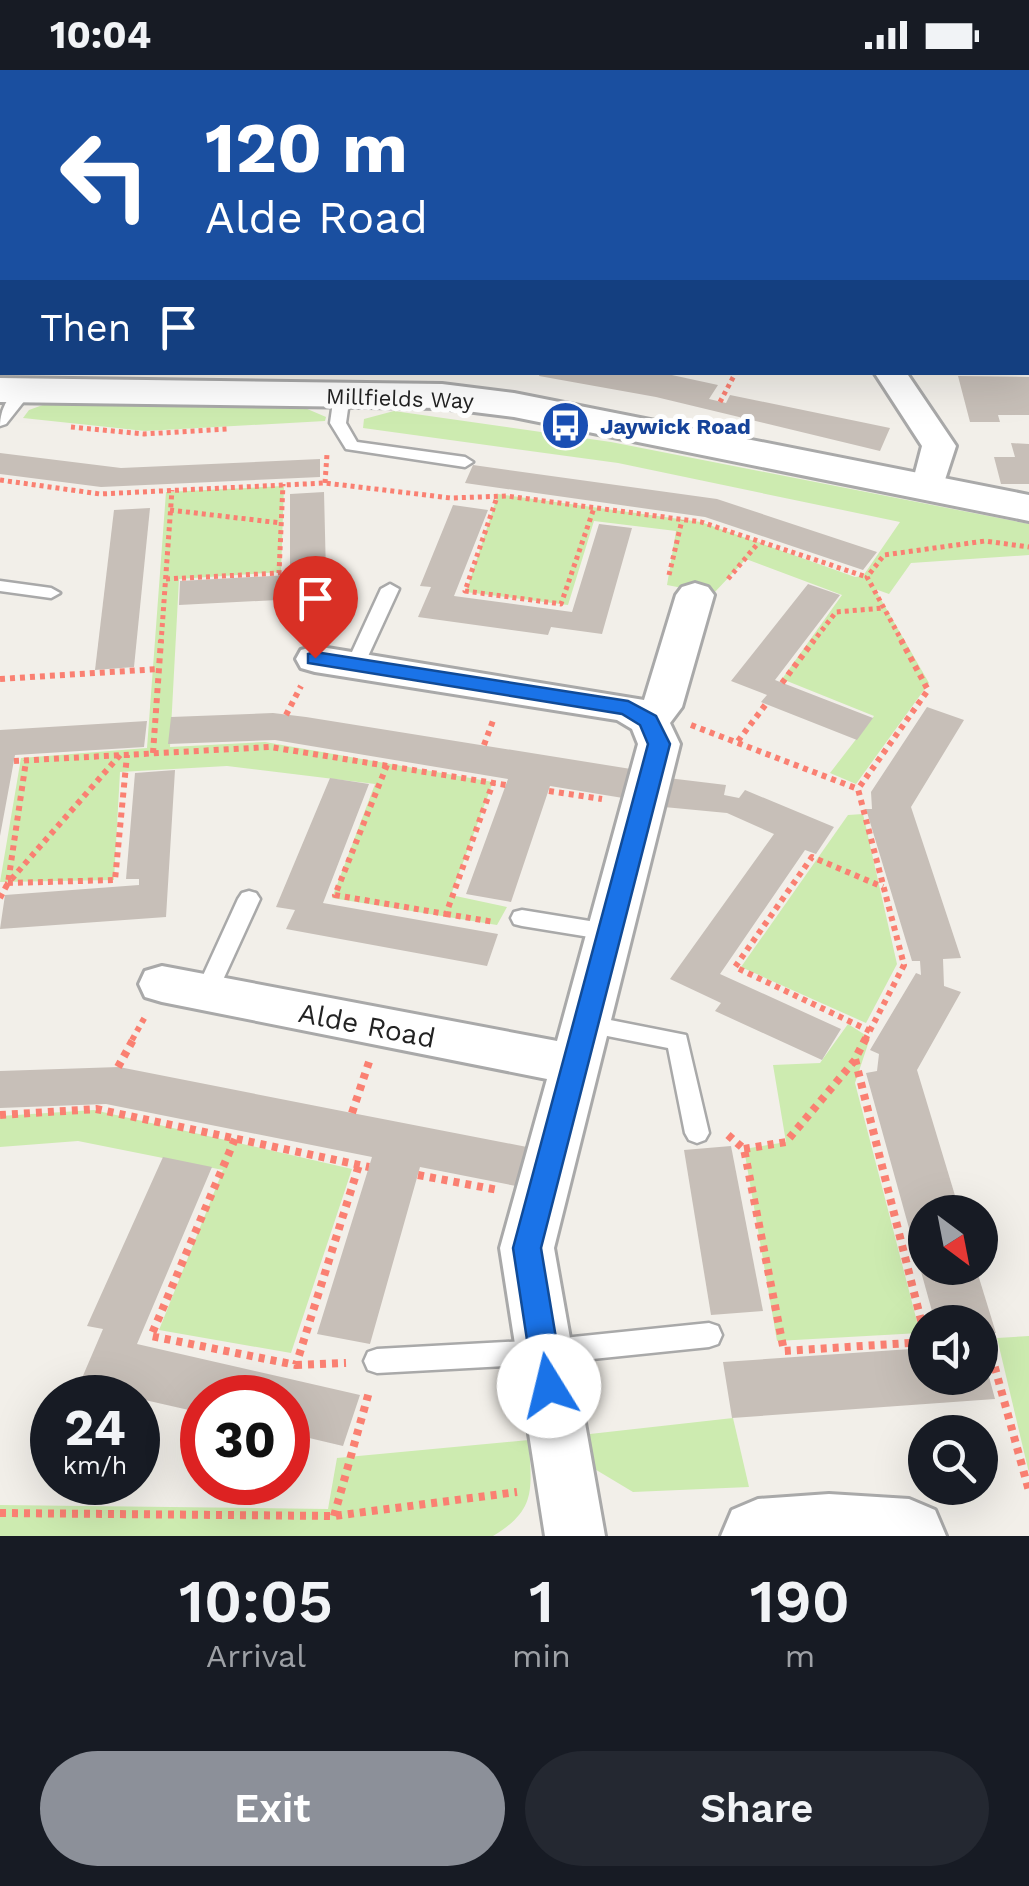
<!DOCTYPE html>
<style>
body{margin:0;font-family:"Work Sans",sans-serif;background:#242831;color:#f1f3f6;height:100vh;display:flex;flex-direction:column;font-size:38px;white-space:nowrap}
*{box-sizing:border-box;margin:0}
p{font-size:32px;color:#9ea1a6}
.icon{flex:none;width:55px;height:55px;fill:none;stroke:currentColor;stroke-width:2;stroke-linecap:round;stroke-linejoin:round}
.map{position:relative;height:1466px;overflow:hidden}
.details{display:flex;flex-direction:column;background:#171b24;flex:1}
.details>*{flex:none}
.banner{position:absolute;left:0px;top:0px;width:1030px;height:305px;box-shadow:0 10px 40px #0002;background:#1a4fa0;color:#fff;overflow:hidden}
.needle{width:65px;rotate:148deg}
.tools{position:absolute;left:908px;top:1125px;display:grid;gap:20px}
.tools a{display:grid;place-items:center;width:90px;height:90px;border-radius:50%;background:#171b24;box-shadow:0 10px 40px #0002;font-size:50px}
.speed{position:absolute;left:30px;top:1305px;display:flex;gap:20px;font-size:50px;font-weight:700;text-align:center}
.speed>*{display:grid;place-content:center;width:130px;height:130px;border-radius:50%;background:#171b24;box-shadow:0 10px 40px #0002;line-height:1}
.speed small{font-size:25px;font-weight:400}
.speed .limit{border:15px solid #d22;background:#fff;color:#111}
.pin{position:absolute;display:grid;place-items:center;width:85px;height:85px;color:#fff;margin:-102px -42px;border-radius:50% 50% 50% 0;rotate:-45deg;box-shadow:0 0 10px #0007}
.pin .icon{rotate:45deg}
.me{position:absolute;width:110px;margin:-55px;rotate:351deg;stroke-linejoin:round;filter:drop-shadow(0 0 8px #0008)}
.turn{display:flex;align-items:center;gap:35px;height:210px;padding:0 40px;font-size:45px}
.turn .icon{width:130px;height:130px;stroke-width:2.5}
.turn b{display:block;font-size:70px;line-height:85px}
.then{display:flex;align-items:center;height:95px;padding:0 40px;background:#0003;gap:20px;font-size:38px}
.eta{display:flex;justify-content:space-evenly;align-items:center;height:170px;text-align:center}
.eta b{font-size:60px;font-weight:600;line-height:70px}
.primary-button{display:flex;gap:20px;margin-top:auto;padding:20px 40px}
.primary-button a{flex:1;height:115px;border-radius:60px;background:#8c9099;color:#fff;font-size:40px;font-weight:600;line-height:115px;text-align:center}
.primary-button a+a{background:#242831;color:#f1f3f6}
.status{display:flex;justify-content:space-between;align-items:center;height:70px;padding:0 50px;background:#171b24;direction:ltr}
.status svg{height:28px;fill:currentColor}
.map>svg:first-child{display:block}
.grass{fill:#cdebb0}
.building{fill:#c7bfb8}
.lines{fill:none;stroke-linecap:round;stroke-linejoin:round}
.service-casing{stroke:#a9a9a9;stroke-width:5}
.minor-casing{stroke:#a9a9a9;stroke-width:6}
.tertiary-casing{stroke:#a9a9a9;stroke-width:6}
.path-far3{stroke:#fa8072;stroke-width:4;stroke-dasharray:4 4;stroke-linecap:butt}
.path-far2{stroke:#fa8072;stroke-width:5;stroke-dasharray:4 4;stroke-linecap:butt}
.path-far1{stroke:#fa8072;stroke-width:6;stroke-dasharray:5 5;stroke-linecap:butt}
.path{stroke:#fa8072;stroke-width:8;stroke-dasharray:6 6;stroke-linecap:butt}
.service{fill:#fff;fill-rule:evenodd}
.minor{fill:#fff;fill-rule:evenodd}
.tertiary{fill:#fff;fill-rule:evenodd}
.route{fill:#1a73e8;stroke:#114b97;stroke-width:2.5}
.labels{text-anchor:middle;stroke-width:10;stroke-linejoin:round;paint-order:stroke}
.far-street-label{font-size:22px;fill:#222;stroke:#fff}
.far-transit-label{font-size:22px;font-weight:bold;fill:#164399;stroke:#fff;text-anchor:start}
.street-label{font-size:28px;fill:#222;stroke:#fff}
</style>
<div class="status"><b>10:04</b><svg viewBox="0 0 49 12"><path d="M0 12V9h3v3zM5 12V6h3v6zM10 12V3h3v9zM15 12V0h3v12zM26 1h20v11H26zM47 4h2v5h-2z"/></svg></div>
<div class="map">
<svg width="1029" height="1466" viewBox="0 0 1029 1466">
<rect width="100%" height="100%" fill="#f2efe9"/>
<g class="grass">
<polygon points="139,0 551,0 561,2 130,2"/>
<polygon points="51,332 298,335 326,347 325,351 145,361 23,348 29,340"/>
<polygon points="394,341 611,372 1029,454 1029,485 911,493 889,524 875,519 929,613 856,714 830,703 874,646 782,609 842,525 746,489 713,524 667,515 676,461 594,451 568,535 466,522 498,424 701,452 855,507 863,506 900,452 618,393 363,358 364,349"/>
<polygon points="284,416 281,502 179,509 170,677 265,672 493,712 451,825 507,837 497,855 332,828 375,714 227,696 120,702 114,810 0,812 21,688 147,678 166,422"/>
<polygon points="863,744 897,894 866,953 741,897 848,745"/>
<polygon points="848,954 870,968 855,1013 920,1263 777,1271 744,1079 786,1072 773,995 820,993"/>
<polygon points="94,1040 352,1099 291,1283 159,1260 223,1100 78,1071 0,1077 0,1046"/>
<polygon points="1029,1266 1029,1403 997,1268"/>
<polygon points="733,1348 749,1417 633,1422 593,1398 581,1365"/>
<path d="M 529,1370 C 531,1418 538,1439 493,1466 L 0,1466 L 0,1435 L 328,1439 L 337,1388 Z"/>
</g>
<g class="building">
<polygon points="541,302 658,302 718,315 709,329 726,333 730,325 890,358 880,381 656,327 539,306"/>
<polygon points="958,306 1029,307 1029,345 998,345 1000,352 970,352"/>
<polygon points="1011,373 1029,374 1029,414 1001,414 994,387 1015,387"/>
<polygon points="0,383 121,398 320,389 320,407 101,417 0,404"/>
<polygon points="473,395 717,429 877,482 863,500 705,447 465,413"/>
<polygon points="324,422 326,504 315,505 315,528 179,535 180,511 290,505 290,424"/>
<polygon points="453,435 488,440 454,526 572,542 599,454 632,458 602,564 551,557 548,565 418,547 431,517 420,516"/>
<polygon points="150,438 134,597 95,600 114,440"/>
<polygon points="808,514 840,525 775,610 873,648 857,670 761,632 767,625 731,611"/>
<polygon points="927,637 964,650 911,737 961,888 943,889 944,916 961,922 917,1000 960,1142 925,1142 925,1198 976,1198 996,1263 980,1265 980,1252 935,1252 866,1003 877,1001 879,984 870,980 916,903 921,905 920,891 912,891 866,739 872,739 871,722"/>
<polygon points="273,643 306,647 631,699 623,728 550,716 511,832 466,824 508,709 275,670 168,674 171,647"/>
<polygon points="147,651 144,677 15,685 0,766 0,660"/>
<polygon points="175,700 166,847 0,859 5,825 139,815 139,809 126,809 135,703"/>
<polygon points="330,708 369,714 323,833 498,864 487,896 286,859 295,840 276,837"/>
<polygon points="668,708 726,715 724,725 739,728 745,720 834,757 816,784 805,780 720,904 841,959 822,990 715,941 721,933 670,909 774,764 727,743 664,737"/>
<polygon points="119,997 352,1043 527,1077 516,1116 420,1097 370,1274 317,1264 372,1087 106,1034 0,1038 0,1001"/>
<polygon points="731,1076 763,1241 711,1245 684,1080"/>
<polygon points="163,1087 212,1097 137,1274 360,1325 343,1376 288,1363 288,1328 202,1328 202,1343 79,1315 103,1259 87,1256"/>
<polygon points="981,1277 995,1329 732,1348 723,1292 925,1278 925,1308 980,1308"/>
</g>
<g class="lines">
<defs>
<g id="service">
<path d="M 25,315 L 33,320 L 6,354 L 0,356 C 0,339 9,322 25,315 Z"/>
<polygon points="342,320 350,325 346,353 357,372 465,387 473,392 465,397 346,379 330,353 334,325"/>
<polygon points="0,511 51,518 60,523 51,528 0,521"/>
<polygon points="390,514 399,519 364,595 362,599 348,599 346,595 381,519"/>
<polygon points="249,821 256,823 260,829 217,923 214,929 206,932 198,929 195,923 238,829 242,823"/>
<polygon points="522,840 608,854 616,856 619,862 616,868 608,870 522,856 514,854 511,848 514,842"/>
<polygon points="585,945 686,965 709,1063 705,1070 697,1073 689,1070 685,1063 668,978 577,960 574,954 577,948"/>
<polygon points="709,1253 718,1256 722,1265 718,1274 709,1277 544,1294 377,1303 368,1300 364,1291 368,1282 377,1279 544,1270"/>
</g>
<g id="minor">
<rect x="1028" y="52" width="1" height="16"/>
<polygon points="874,302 906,302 956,376 940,425 916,425 911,418 922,376"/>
<polygon points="695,513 708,517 714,525 682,637 670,653 680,674 554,1178 605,1466 545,1466 500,1178 547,1009 162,932 145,927 139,914 145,901 162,896 557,971 638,674 632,659 617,650 315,602 301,598 296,589 301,580 315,576 644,630 676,525 682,517"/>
</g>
<g id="tertiary">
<polygon points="0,308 442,314 514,323 1029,425 1029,451 514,347 442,338 0,332"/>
<polygon points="829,1424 909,1429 935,1440 946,1466 721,1466 732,1440 758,1429"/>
</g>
</defs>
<use href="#service" class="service-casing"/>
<use href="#minor" class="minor-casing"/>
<use href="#tertiary" class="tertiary-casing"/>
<g class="path-far3">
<polyline points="652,0 658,2"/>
<polyline points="853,0 888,2"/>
<polyline points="63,2 67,0"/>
</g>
<g class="path-far2">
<polyline points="720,332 736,302"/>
<polyline points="71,357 144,364 228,359"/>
<polyline points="0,410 100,424 325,413 451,428 507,426 701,452 867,507"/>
<polyline points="325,413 327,384"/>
<polyline points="496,430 465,521 561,534 594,438"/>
<polyline points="170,440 281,453"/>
<polyline points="669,505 682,450"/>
<polyline points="166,509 279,503 283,414"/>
<polyline points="728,509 759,472"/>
<polyline points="161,573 172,420"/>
<polyline points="812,573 836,542 884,538"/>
<polyline points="903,573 867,507 884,485 985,471 1029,477"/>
</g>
<g class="path-far1">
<polyline points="0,609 159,599"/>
<polyline points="782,613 814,570"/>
<polyline points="286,645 301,616"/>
<polyline points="691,655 858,719"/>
<polyline points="738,671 766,634"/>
<polyline points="484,675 494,648"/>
<polyline points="153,683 161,570"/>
<polyline points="120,685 8,813 115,810 127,685"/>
<polyline points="14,691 270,677 506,715"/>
<polyline points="387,695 335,825 446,844 493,713"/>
<polyline points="549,721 602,729"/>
<polyline points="0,828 8,813 26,691"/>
<polyline points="446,844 494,852"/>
<polyline points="870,961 735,897 812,787 883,817"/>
<polyline points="132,970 146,945"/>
<polyline points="865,970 904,895 858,719 928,620 901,570"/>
</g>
<g class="path">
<polyline points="866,968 855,989 925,1266"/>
<polyline points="118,997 134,968"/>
<polyline points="352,1043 369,992"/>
<polyline points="0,1045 96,1039 369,1097"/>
<polyline points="728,1065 744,1079 784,1281 925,1272"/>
<polyline points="235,1069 151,1266 296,1295 359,1095"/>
<polyline points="744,1079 786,1072 855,990"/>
<polyline points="418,1105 498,1120"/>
<polyline points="980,1270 987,1269 1029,1421"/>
<polyline points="296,1295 346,1293"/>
<polyline points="0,1443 334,1446 517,1422"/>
<polyline points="334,1446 369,1322"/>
</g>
<use href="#service" class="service"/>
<use href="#minor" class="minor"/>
<use href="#tertiary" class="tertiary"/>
</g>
<polygon class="route" points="315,582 628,631 656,646 670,674 541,1178 564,1316 560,1326 549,1330 538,1326 534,1316 513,1178 648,674 640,655 622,644 308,593 308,584"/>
<defs>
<symbol id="bus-disc" viewBox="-11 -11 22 22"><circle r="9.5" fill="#1a4fb4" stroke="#fff"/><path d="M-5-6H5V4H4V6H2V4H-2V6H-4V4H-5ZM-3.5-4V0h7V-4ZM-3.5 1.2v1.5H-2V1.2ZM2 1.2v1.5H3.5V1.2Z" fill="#fff"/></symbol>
</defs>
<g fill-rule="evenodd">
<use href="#bus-disc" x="538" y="328" width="55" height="55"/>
</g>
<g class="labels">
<g class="far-street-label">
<text transform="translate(400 328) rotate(2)" y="8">Millfields Way</text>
</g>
<g class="far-transit-label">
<text x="600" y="364">Jaywick Road</text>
</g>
<g class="street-label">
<text transform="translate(367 955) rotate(11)" y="10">Alde Road</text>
</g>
</g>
</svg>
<div class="tools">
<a><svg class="needle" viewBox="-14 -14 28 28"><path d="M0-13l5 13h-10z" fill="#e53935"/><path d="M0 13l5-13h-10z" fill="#9ea1a6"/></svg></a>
<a><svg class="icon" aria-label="sound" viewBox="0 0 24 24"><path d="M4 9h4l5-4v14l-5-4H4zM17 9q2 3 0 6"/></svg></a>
<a><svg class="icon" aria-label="search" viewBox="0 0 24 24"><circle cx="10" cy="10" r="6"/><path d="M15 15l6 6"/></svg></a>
</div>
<div class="speed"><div>24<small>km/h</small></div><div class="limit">30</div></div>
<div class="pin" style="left:315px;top:588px;background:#d93025"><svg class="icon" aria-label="arrive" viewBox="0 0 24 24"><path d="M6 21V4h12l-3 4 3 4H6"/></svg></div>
<svg class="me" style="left:549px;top:1316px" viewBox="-20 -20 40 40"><circle r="19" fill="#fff"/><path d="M0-13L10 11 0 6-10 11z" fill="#1a73e8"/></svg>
<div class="banner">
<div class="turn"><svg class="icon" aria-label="left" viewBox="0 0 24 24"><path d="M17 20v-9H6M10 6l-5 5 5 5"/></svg><div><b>120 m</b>Alde Road</div></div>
<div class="then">Then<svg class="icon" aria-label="arrive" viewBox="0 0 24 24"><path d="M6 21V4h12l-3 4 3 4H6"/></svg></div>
</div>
</div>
<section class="details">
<div class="eta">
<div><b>10:05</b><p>Arrival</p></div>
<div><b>1</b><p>min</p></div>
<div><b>190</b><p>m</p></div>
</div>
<div class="primary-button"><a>Exit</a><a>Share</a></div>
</section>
